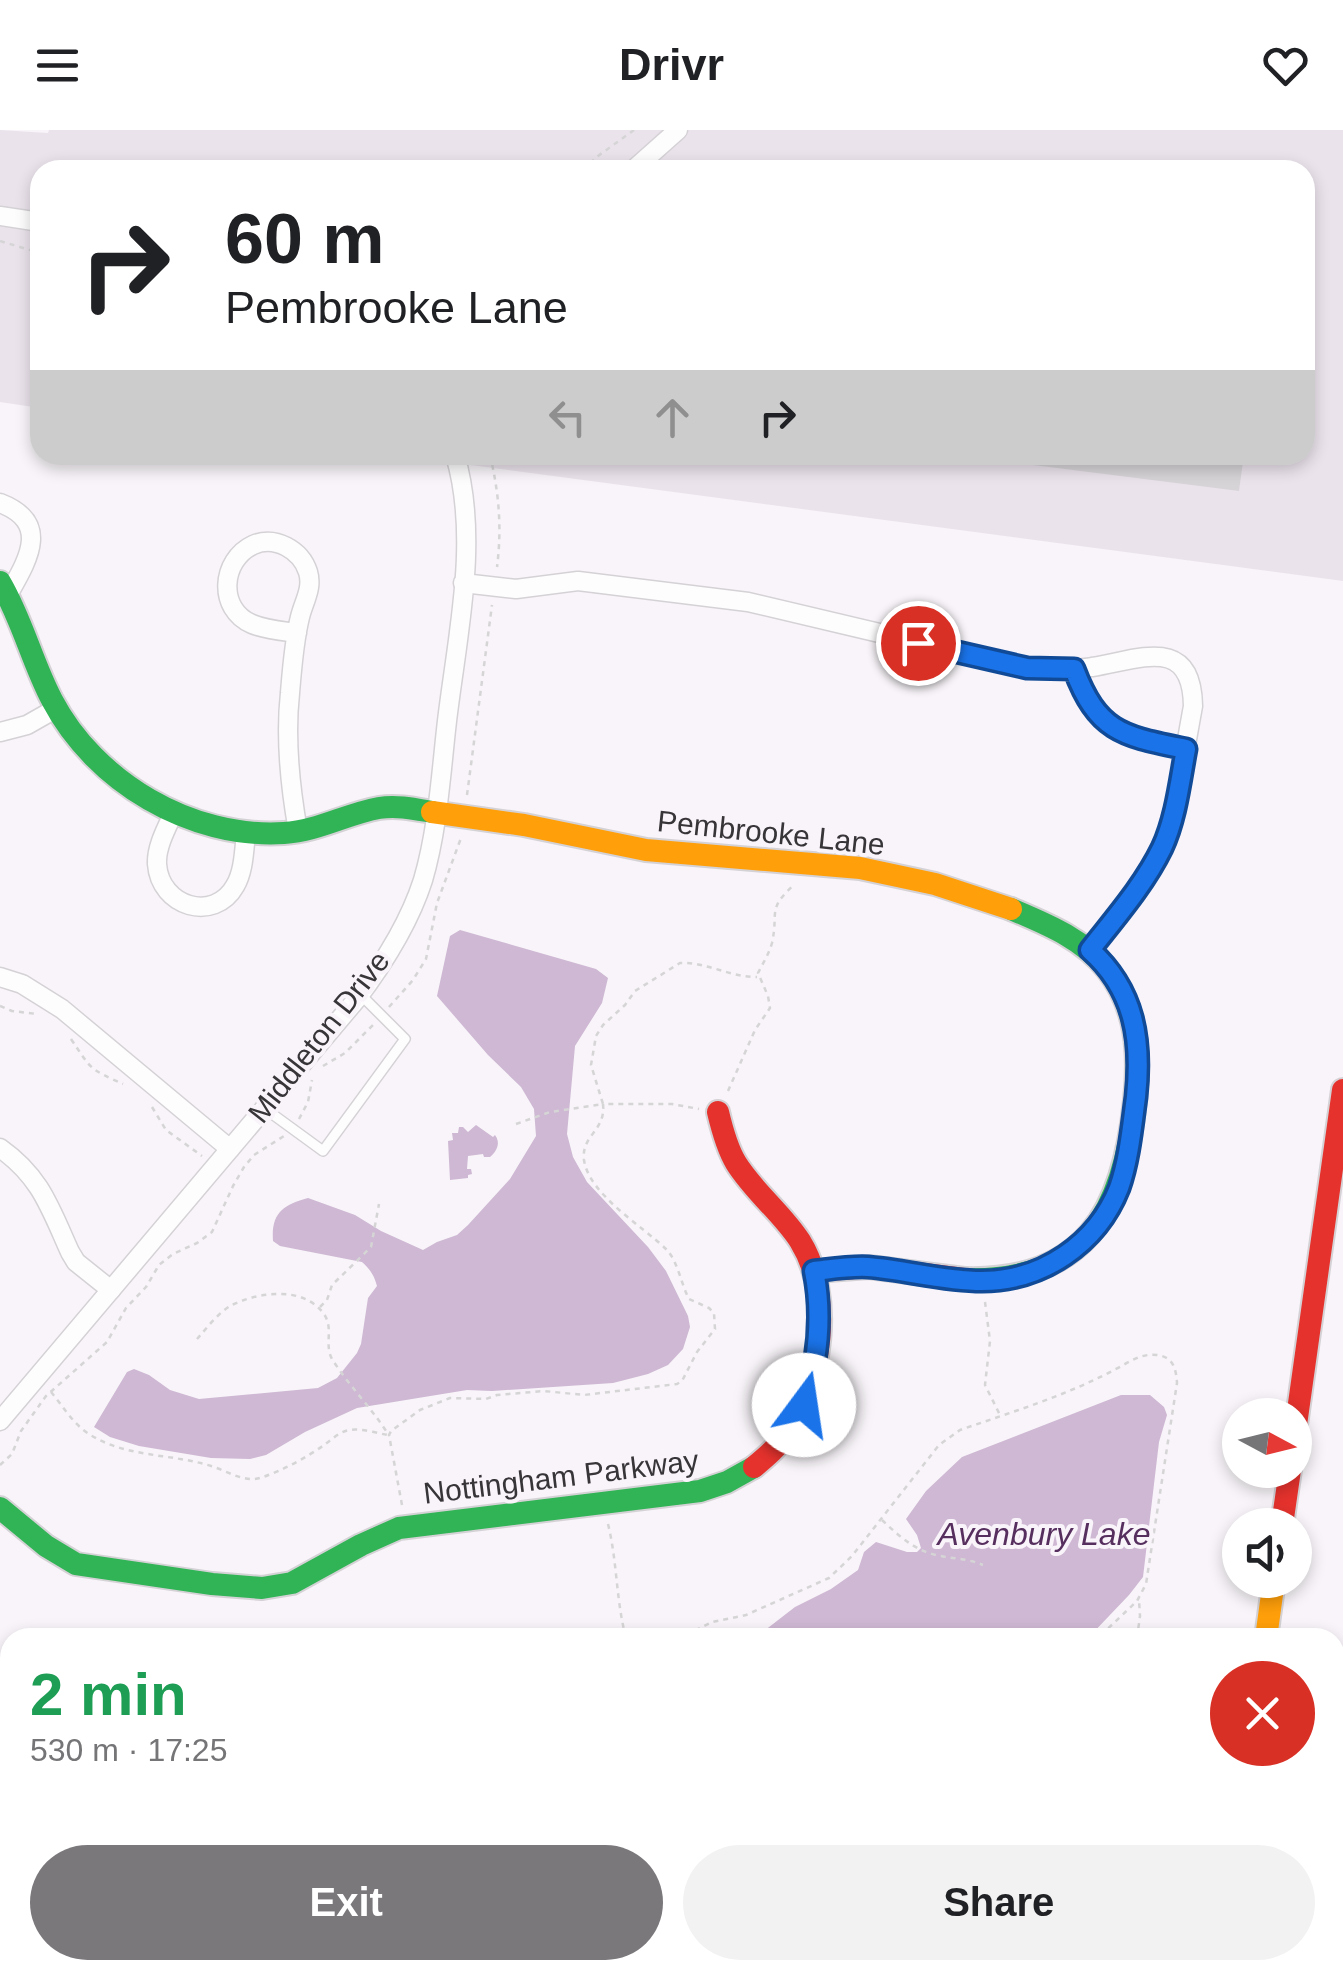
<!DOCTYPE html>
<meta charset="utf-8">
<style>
body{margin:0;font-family:Arial,sans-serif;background:#f2f2f2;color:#202124;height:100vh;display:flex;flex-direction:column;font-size:38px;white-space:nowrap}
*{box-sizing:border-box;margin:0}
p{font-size:32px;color:#757577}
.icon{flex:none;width:55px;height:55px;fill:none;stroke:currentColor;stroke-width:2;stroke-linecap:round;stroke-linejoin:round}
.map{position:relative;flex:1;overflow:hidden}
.panel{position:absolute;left:0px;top:1498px;width:1345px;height:352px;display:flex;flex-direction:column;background:#fff;border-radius:30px 30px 0 0;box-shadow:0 5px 15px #0003}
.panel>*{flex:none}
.hud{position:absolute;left:30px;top:30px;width:1285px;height:305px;border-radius:30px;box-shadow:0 5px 15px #0003;background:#fff;color:#202124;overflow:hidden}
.needle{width:65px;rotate:97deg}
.fabs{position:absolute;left:1222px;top:1268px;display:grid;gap:20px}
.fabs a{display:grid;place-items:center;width:90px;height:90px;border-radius:50%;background:#fff;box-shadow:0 5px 15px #0003;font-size:50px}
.pin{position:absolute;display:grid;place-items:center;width:85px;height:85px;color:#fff;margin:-42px;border:5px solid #fff;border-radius:50%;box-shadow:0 2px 10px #0007}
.me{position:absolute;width:110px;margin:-55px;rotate:14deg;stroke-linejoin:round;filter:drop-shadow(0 0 8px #0008)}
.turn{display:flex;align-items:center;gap:35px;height:210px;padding:0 30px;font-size:45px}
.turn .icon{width:130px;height:130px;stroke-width:2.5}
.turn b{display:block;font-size:70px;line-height:85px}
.lanes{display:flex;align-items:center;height:95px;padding:0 30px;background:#0003;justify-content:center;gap:50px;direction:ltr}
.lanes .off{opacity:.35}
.round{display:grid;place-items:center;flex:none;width:105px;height:105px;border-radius:52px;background:#f2f2f2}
.summary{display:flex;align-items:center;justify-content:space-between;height:170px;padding:0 30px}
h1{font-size:60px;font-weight:700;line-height:75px;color:#1e9e55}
.action{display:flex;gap:20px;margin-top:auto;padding:20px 30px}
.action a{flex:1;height:115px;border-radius:60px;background:#7b787c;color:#fff;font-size:40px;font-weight:700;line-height:115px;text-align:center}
.action a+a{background:#f2f2f2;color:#202124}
header{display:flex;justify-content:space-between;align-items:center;height:130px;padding:0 30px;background:#fff;font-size:45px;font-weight:700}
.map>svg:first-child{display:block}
.built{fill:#ebe3ec}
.water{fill:#ceb8d3}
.building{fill:#d7d4d8}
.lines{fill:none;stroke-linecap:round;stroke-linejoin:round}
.lane-casing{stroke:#d5d2d6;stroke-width:12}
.street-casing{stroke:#d5d2d6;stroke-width:21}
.fast-casing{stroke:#d5d2d6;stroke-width:26}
.slow-casing{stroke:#d5d2d6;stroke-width:26}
.jam-casing{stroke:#d5d2d6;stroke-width:26}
.path{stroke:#d6d5d6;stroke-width:2.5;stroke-dasharray:5 5;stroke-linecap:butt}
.lane{stroke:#fefdfe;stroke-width:9}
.street{stroke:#fefdfe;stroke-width:18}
.fast{stroke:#30b455;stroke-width:22}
.slow{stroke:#ff9f0a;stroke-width:22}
.jam{stroke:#e5322d;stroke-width:22}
.route-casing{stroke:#114b97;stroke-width:25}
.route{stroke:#1a73e8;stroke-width:18}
.labels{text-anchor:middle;stroke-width:8;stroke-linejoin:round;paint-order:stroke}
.street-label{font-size:30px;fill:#373538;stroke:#f9f3fa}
.water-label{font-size:32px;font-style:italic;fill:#562f5f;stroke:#f9f3fa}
</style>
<header><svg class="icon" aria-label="menu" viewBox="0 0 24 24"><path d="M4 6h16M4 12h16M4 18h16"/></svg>Drivr<svg class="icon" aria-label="heart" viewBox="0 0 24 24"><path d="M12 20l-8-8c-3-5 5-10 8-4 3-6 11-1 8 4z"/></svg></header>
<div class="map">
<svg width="1343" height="1849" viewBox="0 0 1343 1849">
<rect width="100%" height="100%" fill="#f8f4f9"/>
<polygon class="built" points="0,0 48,3 49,0 1343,0 1343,451 396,325 1305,325 1305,40 40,40 40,278 0,272"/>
<g class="water">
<path d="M 460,800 L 596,839 L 608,848 L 602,873 L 575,916 L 567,1004 L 573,1027 L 587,1052 L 648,1117 L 666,1141 L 688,1186 L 690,1197 L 683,1219 L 668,1235 L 648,1244 L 613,1253 L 492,1261 L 467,1260 L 357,1278 L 305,1302 L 266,1325 L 250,1329 L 211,1328 L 139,1316 L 110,1307 L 94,1297 L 127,1242 L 134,1239 L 149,1245 L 170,1260 L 199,1269 L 318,1258 L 337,1248 L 357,1223 L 361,1214 L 368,1168 L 377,1156 C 374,1145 370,1139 362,1132 L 280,1116 L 273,1111 C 271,1083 283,1075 308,1068 L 355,1085 L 381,1101 L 423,1120 L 437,1112 L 457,1105 L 468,1095 L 510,1049 L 536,1006 L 534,979 L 521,957 L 488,925 L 437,866 L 450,806 Z"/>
<path d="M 476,995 L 493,1007 L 495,1005 C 501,1013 497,1021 490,1027 L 484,1027 L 483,1024 L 468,1026 L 467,1039 L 471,1039 L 472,1044 L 468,1045 L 468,1048 L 450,1050 L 448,1011 L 453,1010 L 452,1003 L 458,1003 L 459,997 L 463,997 L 468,1002 Z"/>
<polygon points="1121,1265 1150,1265 1164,1277 1167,1285 1159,1312 1143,1447 1129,1465 1089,1507 756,1507 795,1477 831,1459 858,1440 864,1422 876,1412 907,1422 917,1422 921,1418 917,1405 906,1389 926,1361 962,1327"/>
<polygon points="883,1840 1088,1840 1086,1849 903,1849"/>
</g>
<polygon class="building" points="1017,325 1244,325 1239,361 1017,333"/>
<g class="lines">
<defs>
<polyline id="lane" points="264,978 323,1021 405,909 360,864"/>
<g id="street">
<polyline points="633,40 678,0"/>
<polyline points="0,86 40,92"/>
<path d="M 0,373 C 52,393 27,431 8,465"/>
<path d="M 463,453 L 516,459 L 578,451 L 748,472 L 1027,538 C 1049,539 1070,541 1092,537 C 1138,530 1192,504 1193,576 L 1177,665 L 1163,716 L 1133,764 L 1090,821"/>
<path d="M 297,503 C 283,501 266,500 252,494 C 217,479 221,430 253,415 C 275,405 301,420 308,442 C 313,458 304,471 300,487 C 294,511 292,538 290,563 C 285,608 290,656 298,701"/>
<path d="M 1074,539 C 1099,603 1123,606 1186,619"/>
<polyline points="0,602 27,595 57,578"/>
<path d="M 174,682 C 167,697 156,717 157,734 C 160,777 214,793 235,756 C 244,741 244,720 246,703"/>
<polyline points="0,847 22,854 62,879 230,1019"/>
<path d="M 0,1018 C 41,1047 50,1078 70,1122 L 76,1132 L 111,1160"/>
<path d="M 0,1291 L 356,870 C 384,833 409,794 423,750 C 438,699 441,643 447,591 C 457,506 480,409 455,325"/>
</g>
<g id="fast">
<path d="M 0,452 C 22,489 32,532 52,570 C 95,652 191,709 284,703 C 318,701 346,684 379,678 C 397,675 415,679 432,682"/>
<path d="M 964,1149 C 1086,1153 1124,1080 1135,970 C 1140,923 1137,877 1107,839 C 1082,808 1046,794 1011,779"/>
<polyline points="0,1378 46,1416 76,1434 212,1454 262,1458 292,1453 361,1415 399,1398 700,1361 727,1352 754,1337"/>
<polyline points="1220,1849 1221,1840"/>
</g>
<g id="slow">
<polyline points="432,682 524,695 646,720 860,738 935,754 1011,779"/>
<polyline points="1266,1508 1274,1450"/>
</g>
<g id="jam">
<path d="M 718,982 C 722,999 727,1018 736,1033 C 754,1062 782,1083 800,1111 C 834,1166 822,1252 786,1304 C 778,1317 766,1327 754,1337"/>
<polyline points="814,1141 869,1137 964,1149"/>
<polyline points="1295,1302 1343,960"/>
<polyline points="1282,1395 1290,1340"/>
<polyline points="1335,1591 1343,1534"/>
<polyline points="1299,1849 1300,1840"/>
</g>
</defs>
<use href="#lane" class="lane-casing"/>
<use href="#street" class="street-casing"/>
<use href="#fast" class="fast-casing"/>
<use href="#slow" class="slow-casing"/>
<use href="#jam" class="jam-casing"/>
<g class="path">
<polyline points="583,40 598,26 634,0"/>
<polyline points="0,111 40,123"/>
<path d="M 490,325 C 499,363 502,398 497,437"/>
<polyline points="467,665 492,475"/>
<polyline points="0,876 12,881 37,884"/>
<polyline points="389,877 413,850 426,829 437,773 461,708"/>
<path d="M 71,909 C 92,940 88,938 123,954"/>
<polyline points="323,936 345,923 374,894"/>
<path d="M 728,961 L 755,900 L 770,878 L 768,866 L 758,843 C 763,833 769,824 772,813 C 779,781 766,780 795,754"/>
<polyline points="152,977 166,1000 202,1026"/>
<polyline points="299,989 308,972 312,950"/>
<path d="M 516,994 L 550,982 L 603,974 L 591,935 L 596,906 L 603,895 L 625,875 L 635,861 L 680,833 C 707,832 729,847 757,847"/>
<polyline points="985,1172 990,1211 985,1255 1000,1285"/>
<polyline points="320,1177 327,1170 332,1155 371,1117 379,1074"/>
<path d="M 197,1209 C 207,1198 217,1184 230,1176 C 257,1162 303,1155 324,1184 C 334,1199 324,1214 332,1229 C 349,1256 371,1277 388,1304"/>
<path d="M 51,1262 C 62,1275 72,1292 86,1302 C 123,1328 170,1323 211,1336 C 228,1341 245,1354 263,1347 C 283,1340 306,1328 324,1315 C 332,1310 339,1301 350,1300 C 361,1298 376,1303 388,1305"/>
<polyline points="0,1335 12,1324 21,1301 46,1266 107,1212 126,1178 146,1157 159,1135 173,1124 197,1113 212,1102 233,1056 244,1037 254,1025 284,1006"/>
<path d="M 402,1375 L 389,1305 L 391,1301 L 420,1280 L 450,1268 L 486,1269 L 497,1265 L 544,1261 L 584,1265 L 677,1254 L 682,1251 L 697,1222 L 715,1199 L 714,1183 L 709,1178 L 689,1169 C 681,1154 678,1132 667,1120 C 644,1097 589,1065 584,1030 C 581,1005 606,1001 603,974 L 672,974 L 699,979"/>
<path d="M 882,1390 C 898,1405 914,1420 936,1425 C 952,1429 967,1428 983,1435"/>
<path d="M 608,1394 C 617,1430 616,1468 625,1504"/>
<path d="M 626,1507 L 692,1502 L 712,1492 L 746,1485 L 829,1448 L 852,1426 L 939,1315 L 960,1300 C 1012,1282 1065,1266 1114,1240 C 1128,1233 1140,1223 1157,1225 C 1173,1227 1176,1238 1177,1253 L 1146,1454 L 1137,1471 L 1098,1508"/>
<polyline points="1137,1508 1140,1486 1139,1470"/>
<polyline points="0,1648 10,1651"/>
<path d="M 4,1649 C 0,1673 0,1694 10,1716"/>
<polyline points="876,1840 885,1849"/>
<polyline points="1091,1849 1093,1840"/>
</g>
<use href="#lane" class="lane"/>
<use href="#street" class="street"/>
<use href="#fast" class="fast"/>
<use href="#slow" class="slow"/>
<use href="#jam" class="jam"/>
</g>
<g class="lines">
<defs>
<path id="route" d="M 804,1275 C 818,1231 823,1186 814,1141 C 832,1139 850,1136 868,1137 C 906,1140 943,1151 982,1151 C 1042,1151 1097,1114 1119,1058 C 1129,1030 1132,996 1136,967 C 1142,911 1135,860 1090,820 C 1115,788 1144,755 1162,718 C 1176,688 1180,651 1186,619 C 1123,606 1098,603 1074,539 L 1027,538 L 918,513"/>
</defs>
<use href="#route" class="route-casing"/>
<use href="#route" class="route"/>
</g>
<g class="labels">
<g class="street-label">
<text transform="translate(771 703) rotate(6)" y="10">Pembrooke Lane</text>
<text transform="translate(319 907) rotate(-52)" y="10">Middleton Drive</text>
<text transform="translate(561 1347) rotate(-7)" y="10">Nottingham Parkway</text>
</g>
<g class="water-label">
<text x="1044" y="1415">Avenbury Lake</text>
</g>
</g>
</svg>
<div class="fabs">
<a><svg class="needle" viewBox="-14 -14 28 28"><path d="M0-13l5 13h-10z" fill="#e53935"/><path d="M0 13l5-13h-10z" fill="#757577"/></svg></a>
<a><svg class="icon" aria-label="sound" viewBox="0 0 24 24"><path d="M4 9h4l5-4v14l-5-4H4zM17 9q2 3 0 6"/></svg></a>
</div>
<div class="pin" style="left:918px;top:513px;background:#d93025"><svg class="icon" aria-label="arrive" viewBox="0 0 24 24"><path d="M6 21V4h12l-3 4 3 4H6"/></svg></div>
<svg class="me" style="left:804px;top:1275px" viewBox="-20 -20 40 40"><circle r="19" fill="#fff"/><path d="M0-13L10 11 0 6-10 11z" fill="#1a73e8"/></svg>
<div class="hud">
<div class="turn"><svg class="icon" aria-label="right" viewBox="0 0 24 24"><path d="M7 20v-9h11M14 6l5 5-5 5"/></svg><div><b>60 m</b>Pembrooke Lane</div></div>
<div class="lanes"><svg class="icon off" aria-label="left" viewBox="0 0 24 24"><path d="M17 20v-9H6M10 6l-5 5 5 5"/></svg><svg class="icon off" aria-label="ahead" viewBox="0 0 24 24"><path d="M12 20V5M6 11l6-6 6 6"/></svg><svg class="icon" aria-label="right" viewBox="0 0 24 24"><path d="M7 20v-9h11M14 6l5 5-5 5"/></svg></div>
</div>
<section class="panel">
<div class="summary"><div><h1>2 min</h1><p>530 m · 17:25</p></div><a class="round" style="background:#d93025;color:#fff"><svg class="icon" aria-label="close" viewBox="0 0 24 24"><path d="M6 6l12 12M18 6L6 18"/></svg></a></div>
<div class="action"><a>Exit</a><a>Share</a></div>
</section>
</div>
